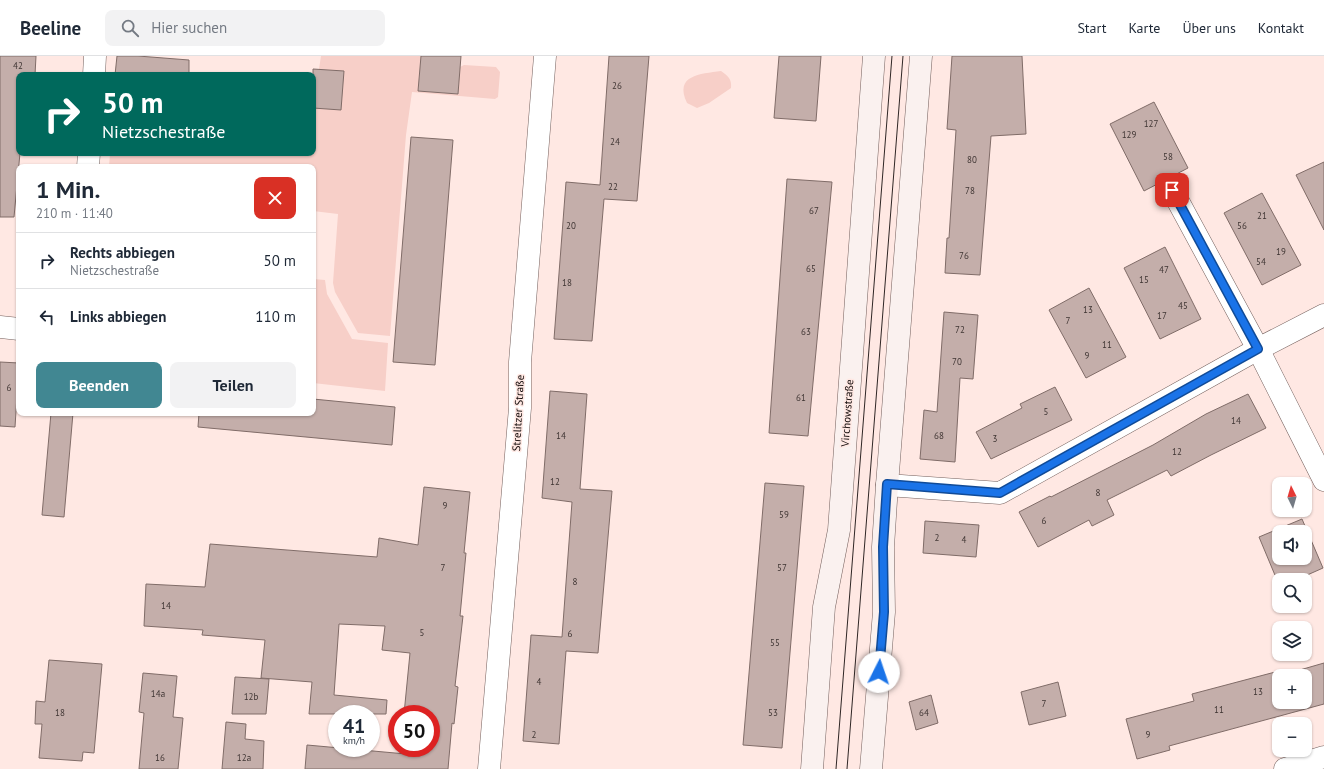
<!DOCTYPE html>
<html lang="de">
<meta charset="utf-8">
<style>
body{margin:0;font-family:"PT Sans",sans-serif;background:#f2f2f3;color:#1f2937;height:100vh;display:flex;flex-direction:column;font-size:15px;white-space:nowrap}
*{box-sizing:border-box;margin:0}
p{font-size:13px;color:#747a83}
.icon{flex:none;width:22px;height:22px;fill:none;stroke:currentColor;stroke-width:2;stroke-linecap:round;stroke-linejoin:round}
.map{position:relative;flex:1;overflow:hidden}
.drawer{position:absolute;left:16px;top:108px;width:300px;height:252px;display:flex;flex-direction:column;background:#fff;border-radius:8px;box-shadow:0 1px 3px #0004}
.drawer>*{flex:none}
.banner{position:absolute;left:16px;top:16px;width:300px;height:84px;border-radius:8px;box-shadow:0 1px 3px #0004;background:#00695c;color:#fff;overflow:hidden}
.needle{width:26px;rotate:355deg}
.controls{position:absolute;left:1272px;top:421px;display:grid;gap:8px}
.controls a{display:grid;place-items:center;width:40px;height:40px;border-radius:8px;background:#fff;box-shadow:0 1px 3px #0004;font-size:20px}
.speed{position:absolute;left:328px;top:649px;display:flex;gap:8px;font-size:20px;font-weight:700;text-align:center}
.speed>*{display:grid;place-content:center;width:52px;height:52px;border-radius:50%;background:#fff;box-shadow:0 1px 3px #0004;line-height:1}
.speed small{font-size:10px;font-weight:400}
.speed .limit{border:6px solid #d22;background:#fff;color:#111}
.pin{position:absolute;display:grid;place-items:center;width:34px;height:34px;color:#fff;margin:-17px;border-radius:8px;box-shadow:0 2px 6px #0006}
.me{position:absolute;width:44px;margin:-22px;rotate:4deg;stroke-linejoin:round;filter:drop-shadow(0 0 3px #0008)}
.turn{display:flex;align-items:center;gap:14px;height:84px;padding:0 20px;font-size:18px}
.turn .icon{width:52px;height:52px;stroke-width:2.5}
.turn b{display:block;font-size:28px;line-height:34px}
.round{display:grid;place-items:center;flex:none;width:42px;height:42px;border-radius:8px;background:#f2f2f3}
.overview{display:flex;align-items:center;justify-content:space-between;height:68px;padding:0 20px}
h1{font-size:24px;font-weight:700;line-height:30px}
.button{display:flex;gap:8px;margin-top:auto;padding:8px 20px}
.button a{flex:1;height:46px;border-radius:8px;background:#418792;color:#fff;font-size:16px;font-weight:700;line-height:46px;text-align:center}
.button a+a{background:#f2f2f3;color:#1f2937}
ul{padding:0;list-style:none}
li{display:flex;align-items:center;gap:12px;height:56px;padding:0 20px;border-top:1px solid #e0e1e3}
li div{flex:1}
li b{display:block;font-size:15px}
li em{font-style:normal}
header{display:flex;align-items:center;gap:24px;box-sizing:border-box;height:56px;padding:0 20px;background:#fff;border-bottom:1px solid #e0e1e3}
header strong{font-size:19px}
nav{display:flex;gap:22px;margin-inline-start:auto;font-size:14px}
.search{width:280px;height:36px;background:#f2f2f3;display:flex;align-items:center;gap:10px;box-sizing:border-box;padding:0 14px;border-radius:8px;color:#747a83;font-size:15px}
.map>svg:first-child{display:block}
.green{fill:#f7cfc8}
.building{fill:#c4aeaa;stroke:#806c68;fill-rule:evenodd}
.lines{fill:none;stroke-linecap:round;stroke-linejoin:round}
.minor-casing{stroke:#74605d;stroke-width:23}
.secondary-casing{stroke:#74605d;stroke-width:23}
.minor{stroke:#fff;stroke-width:22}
.secondary{stroke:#faf1ef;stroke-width:22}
.tram{stroke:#2f2625;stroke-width:1}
.route-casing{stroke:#114b97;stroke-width:10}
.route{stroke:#1a73e8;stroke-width:7}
.labels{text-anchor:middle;stroke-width:3;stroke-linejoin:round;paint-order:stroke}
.number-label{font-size:9px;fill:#3e3432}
.street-label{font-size:11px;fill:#120b0a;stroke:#ffe8e3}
</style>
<header>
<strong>Beeline</strong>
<div class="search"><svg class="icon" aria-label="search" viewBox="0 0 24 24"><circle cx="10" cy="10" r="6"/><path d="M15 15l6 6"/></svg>Hier suchen</div>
<nav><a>Start</a><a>Karte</a><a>Über uns</a><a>Kontakt</a></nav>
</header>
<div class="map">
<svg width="1324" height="713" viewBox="0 0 1324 713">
<rect width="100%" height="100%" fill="#ffe8e3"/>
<g class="green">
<polygon points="321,0 421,0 418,35 458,38 460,11 464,9 496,11 500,16 498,41 495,43 412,36 406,79 390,280 358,277 335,236 333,227 338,158 313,155 313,111 109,111 110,97 313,97 313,52"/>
<path d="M 721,15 C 728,20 732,23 731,32 L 709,47 L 697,52 L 687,47 C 674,19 700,18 721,15 Z"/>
<polygon points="313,223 325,224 327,238 352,283 388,287 385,335 313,327"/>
</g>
<g class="building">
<polygon points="0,0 36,0 35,19 19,19 19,97 20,97 14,161 0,161"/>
<polygon points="117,0 138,0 189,4 189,19 115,19"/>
<polygon points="421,0 461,0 458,38 418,35"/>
<polygon points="609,0 649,0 637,145 604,143 592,285 554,283 566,126 600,129"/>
<polygon points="779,0 821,0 816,65 774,62"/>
<polygon points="952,0 1022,0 1026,78 991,80 980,219 945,217 947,182 949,182 956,74 947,73"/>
<polygon points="313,13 344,15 341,54 313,52"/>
<polygon points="1154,46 1188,112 1144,135 1110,68"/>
<polygon points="411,81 453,84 435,309 393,306"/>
<polygon points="1324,106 1324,174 1296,119"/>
<polygon points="787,123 832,126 808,380 769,377"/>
<polygon points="1262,137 1301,209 1262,229 1224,157"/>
<polygon points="1165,191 1201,263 1160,283 1124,212"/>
<polygon points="1089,232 1126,301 1086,322 1049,254"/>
<polygon points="944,256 978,259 973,323 960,322 955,406 920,403 924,354 937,356"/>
<polygon points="0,306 19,307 15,371 0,370"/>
<polygon points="1055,331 1072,364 991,403 976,376 1022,352 1020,348"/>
<polygon points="550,335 587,338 580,433 612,435 598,597 566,595 559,688 523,685 531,579 562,581 572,446 542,442"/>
<polygon points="1248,338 1266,372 1211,399 1171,420 1167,414 1107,444 1114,459 1092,470 1089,464 1038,491 1019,456 1050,440 1051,441 1153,389 1206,358"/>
<polygon points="313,343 395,351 392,389 198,371 199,357 313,357"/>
<polygon points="51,357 73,357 64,461 42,459"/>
<polygon points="765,427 804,430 782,692 743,689"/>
<polygon points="424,431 470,436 464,497 466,497 460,560 463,560 455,630 458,631 454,668 452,667 448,713 305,713 307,689 406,698 406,692 431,692 431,658 404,658 410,597 382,594 385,570 339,568 334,639 387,644 386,658 309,658 312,626 261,622 265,584 202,579 203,574 144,570 146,528 205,531 210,488 377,501 379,482 418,489"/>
<path d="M 1302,463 L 1323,512 L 1296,524 L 1277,524 L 1259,481 ZM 1279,476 L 1305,476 L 1305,502 L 1279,502 Z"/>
<polygon points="925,465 979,469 976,501 923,497"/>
<polygon points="49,604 102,608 94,697 83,696 82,705 39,702 42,668 35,668 36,645 45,646"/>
<polygon points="1324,607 1324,648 1169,690 1170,694 1137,703 1126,663 1194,645 1192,638 1279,615 1279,646 1305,646 1305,620 1279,620"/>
<polygon points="143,617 177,620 173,661 183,662 178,713 139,713 144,657 139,656"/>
<polygon points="235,621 269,623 266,658 232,658"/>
<polygon points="1058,626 1066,660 1029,669 1021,636"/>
<polygon points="931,639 938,667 916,674 909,646"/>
<polygon points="226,666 246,668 245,683 264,685 263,713 222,713"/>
</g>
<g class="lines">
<defs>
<g id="minor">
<polyline points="94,19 95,0"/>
<polyline points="88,111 89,97"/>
<polyline points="1172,134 1258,293 1324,424"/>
<polyline points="0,271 19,273"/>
<polyline points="887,429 1000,437 1258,293 1324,259"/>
<polyline points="489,713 520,352 520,306 545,0"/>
<polyline points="1285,713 1324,701"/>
</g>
<g id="secondary">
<polyline points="812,713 824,551 839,474 874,0"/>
<polyline points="871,713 884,556 883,491 887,429 921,0"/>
</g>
</defs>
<use href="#minor" class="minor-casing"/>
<use href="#secondary" class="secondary-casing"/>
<use href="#minor" class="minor"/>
<use href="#secondary" class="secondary"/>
<g class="tram">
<polyline points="836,713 892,0"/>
<polyline points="847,713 903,0"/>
</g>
</g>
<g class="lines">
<defs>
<polyline id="route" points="879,616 884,556 883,491 887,428 1000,437 1258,293 1172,134"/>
</defs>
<use href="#route" class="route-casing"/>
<use href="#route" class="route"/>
</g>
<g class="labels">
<g class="number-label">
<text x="18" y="13">42</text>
<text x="617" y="33">26</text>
<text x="1151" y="71">127</text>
<text x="1129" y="82">129</text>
<text x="615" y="89">24</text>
<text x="1168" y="104">58</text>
<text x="972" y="107">80</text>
<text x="613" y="134">22</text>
<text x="970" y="138">78</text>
<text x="814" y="158">67</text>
<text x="1262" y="163">21</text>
<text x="571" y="173">20</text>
<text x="1242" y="173">56</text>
<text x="1281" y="199">19</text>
<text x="964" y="203">76</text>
<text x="1261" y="209">54</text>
<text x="811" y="216">65</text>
<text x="1164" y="217">47</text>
<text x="1144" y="227">15</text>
<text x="567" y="230">18</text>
<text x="1183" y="253">45</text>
<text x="1088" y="257">13</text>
<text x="1162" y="263">17</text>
<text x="1068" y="268">7</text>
<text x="960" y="277">72</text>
<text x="806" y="279">63</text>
<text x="1107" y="292">11</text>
<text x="1087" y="303">9</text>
<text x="957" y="309">70</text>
<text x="9" y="335">6</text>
<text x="801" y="345">61</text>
<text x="1046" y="359">5</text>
<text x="1236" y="368">14</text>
<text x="561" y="383">14</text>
<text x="939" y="383">68</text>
<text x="995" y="386">3</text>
<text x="1177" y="399">12</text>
<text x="555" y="429">12</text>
<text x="1098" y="440">8</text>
<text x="445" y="453">9</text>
<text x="784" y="462">59</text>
<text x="1044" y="468">6</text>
<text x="937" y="485">2</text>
<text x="964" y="487">4</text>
<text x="443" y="515">7</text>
<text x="782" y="515">57</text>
<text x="575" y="529">8</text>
<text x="166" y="553">14</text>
<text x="422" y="580">5</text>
<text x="570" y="581">6</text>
<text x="775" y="590">55</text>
<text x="539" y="629">4</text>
<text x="1258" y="639">13</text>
<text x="158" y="641">14a</text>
<text x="251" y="644">12b</text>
<text x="1044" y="651">7</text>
<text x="1219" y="657">11</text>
<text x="60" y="660">18</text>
<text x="773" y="660">53</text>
<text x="924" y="660">64</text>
<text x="534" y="682">2</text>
<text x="1148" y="682">9</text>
<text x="160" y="705">16</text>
<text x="244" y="705">12a</text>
</g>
<g class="street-label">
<text transform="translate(518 357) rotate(-87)" y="4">Strelitzer Straße</text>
<text transform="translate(847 357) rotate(-86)" y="4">Virchowstraße</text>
</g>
</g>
</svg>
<div class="controls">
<a><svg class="needle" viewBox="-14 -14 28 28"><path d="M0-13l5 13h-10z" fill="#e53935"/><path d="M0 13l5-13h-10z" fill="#747a83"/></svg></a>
<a><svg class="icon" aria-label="sound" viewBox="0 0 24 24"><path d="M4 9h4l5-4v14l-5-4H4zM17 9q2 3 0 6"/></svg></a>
<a><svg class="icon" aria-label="search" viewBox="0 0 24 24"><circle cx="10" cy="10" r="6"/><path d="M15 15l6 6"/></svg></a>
<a><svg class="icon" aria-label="layers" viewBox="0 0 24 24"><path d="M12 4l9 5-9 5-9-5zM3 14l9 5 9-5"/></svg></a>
<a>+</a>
<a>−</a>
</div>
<div class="speed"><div>41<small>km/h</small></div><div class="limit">50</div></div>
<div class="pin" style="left:1172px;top:134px;background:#d93025"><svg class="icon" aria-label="arrive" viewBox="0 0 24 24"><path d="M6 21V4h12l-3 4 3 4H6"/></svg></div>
<svg class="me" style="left:879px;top:616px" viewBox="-20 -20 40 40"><circle r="19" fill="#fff"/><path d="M0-13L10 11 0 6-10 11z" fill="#1a73e8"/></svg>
<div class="banner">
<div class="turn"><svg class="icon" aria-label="right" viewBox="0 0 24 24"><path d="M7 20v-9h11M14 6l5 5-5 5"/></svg><div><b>50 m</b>Nietzschestraße</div></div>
</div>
<section class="drawer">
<div class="overview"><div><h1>1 Min.</h1><p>210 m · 11:40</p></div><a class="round" style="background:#d93025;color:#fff"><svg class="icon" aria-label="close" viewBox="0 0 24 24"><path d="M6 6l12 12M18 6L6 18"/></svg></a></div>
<ul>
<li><svg class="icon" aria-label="right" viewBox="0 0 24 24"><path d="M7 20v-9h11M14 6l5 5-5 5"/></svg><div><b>Rechts abbiegen</b><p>Nietzschestraße</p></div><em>50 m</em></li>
<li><svg class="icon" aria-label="left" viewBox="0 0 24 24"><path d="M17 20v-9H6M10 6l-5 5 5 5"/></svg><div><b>Links abbiegen</b></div><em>110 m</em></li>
</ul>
<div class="button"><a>Beenden</a><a>Teilen</a></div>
</section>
</div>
